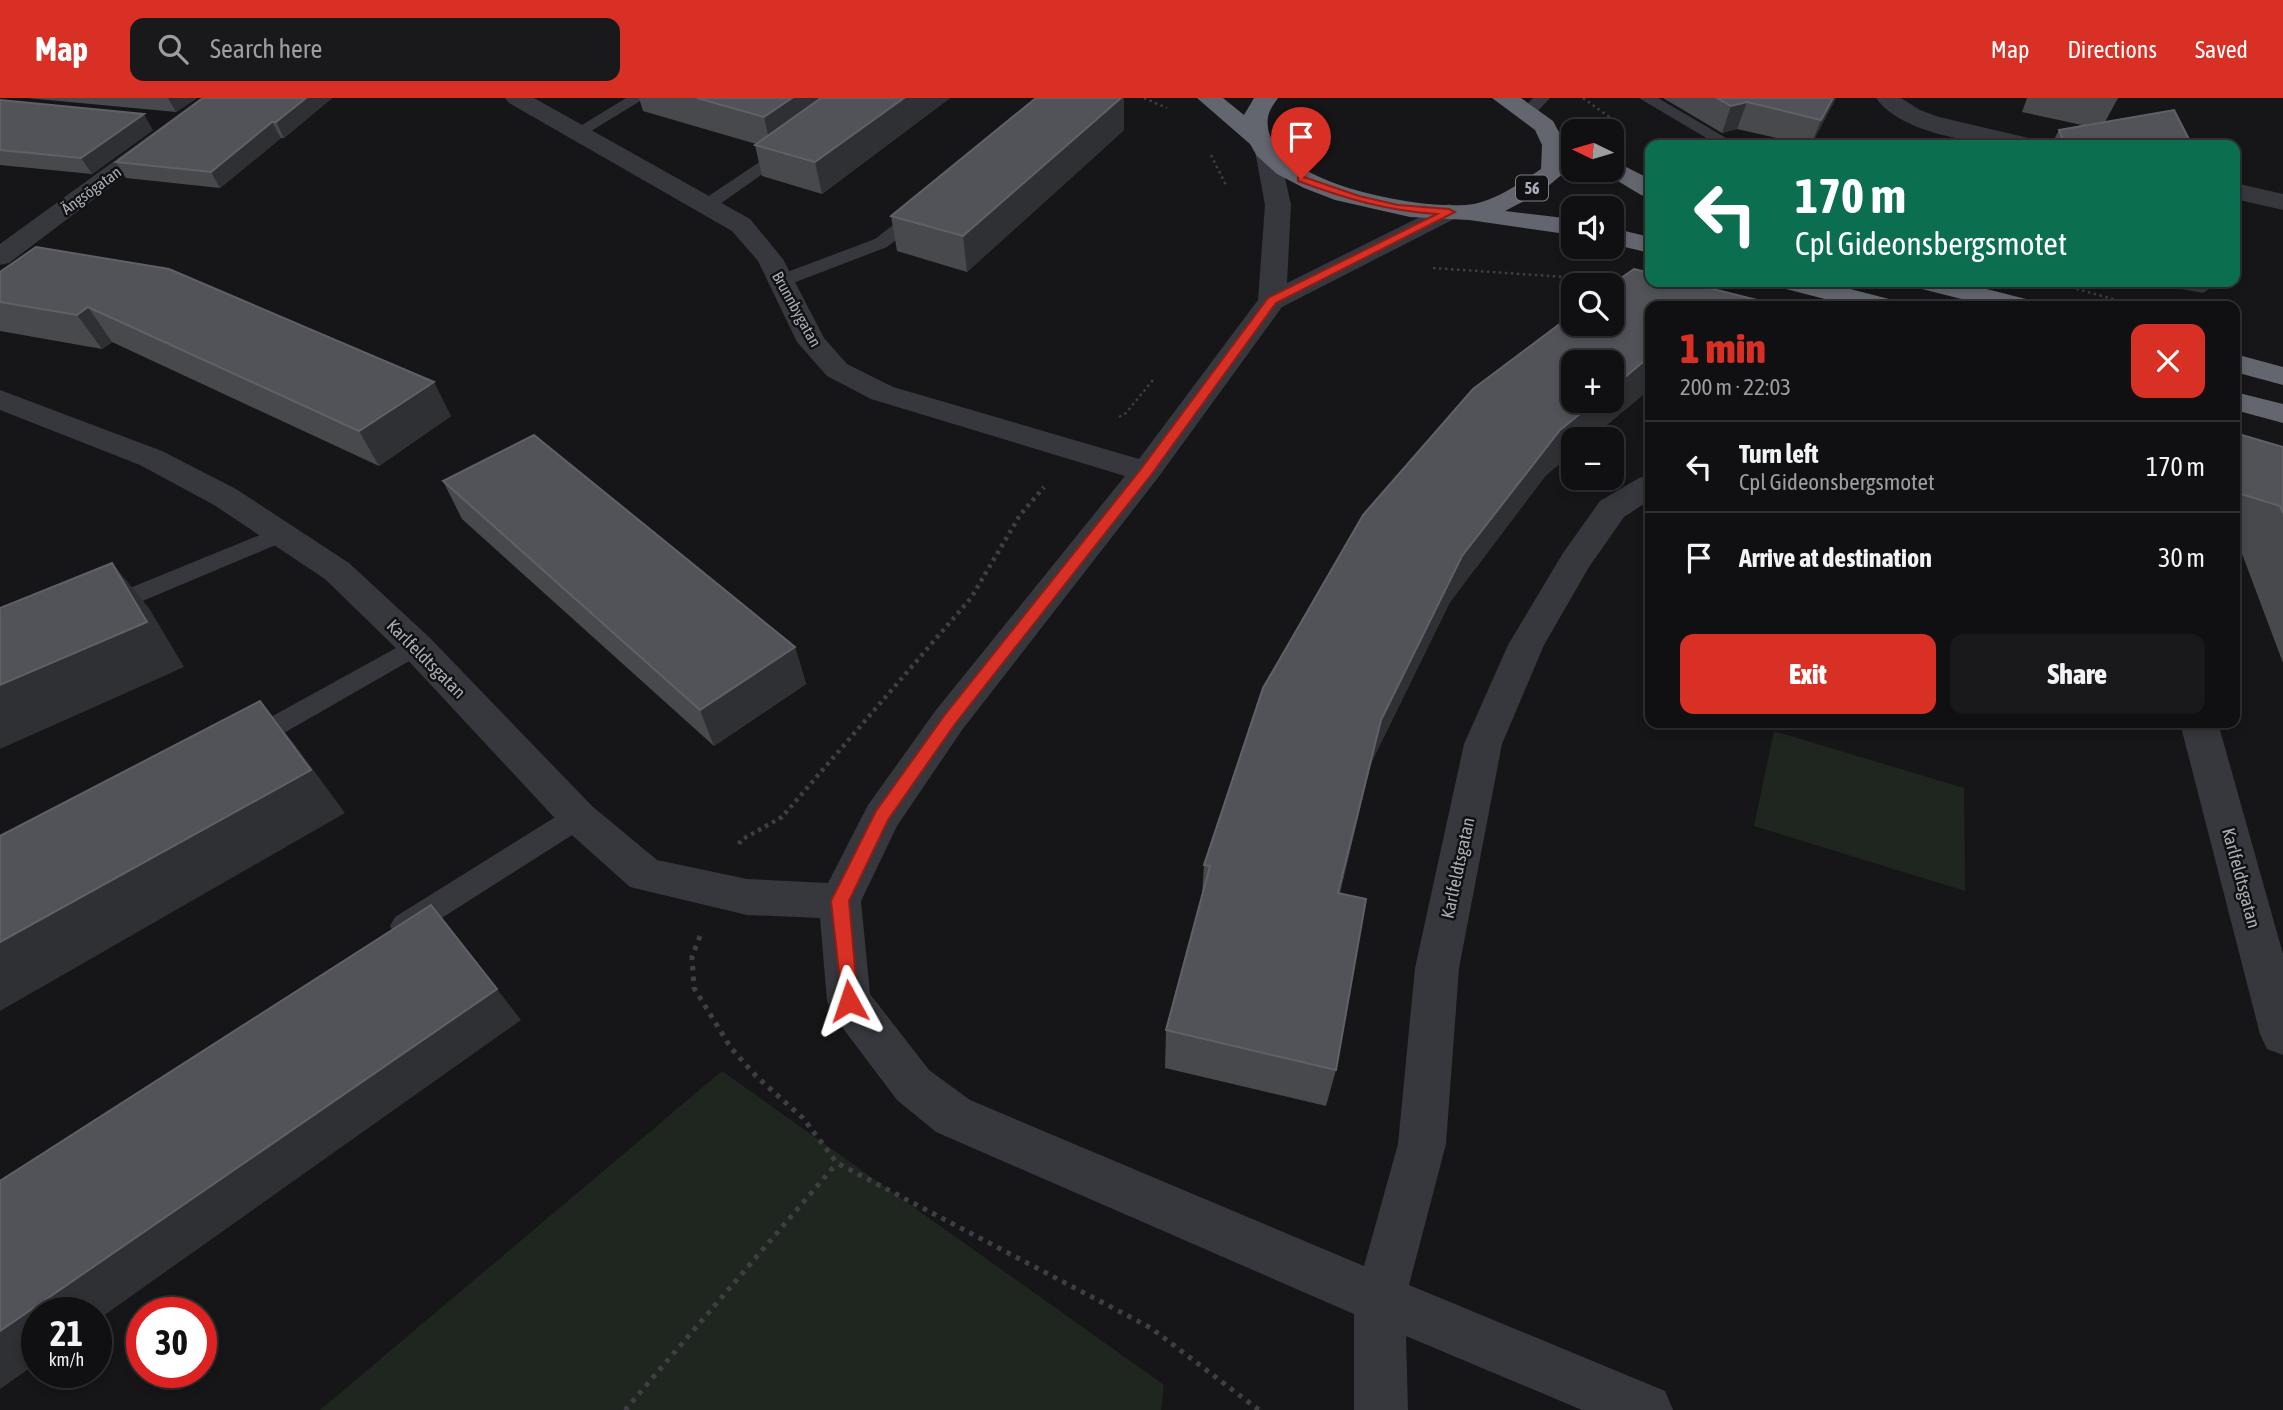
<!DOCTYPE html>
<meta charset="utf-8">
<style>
body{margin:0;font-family:"Asap Condensed",sans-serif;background:#19191b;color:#f1f3f6;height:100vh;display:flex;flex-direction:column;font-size:26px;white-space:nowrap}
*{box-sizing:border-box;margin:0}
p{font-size:23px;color:#9c9d9f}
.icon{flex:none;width:38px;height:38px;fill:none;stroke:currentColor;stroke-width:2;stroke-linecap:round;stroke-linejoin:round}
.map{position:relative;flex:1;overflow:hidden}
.side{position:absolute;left:1645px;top:203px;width:595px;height:427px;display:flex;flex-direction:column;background:#101012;border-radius:14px;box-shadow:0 4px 10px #0003,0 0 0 2px #303032}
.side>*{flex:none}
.hud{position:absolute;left:1645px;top:42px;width:595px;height:147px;border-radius:14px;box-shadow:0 4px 10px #0003,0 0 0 2px #303032;background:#0b6e4f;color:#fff;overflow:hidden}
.needle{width:46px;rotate:275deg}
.fabs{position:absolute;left:1561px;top:21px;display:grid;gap:14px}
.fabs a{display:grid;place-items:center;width:63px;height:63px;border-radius:14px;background:#101012;box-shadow:0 4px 10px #0003,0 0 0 2px #303032;font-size:35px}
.speed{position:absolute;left:21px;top:1199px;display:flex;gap:14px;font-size:35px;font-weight:700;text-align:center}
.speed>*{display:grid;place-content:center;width:91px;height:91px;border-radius:50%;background:#101012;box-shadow:0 4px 10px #0003,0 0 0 2px #303032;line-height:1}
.speed small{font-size:18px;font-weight:400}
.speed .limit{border:10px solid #d22;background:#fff;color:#111}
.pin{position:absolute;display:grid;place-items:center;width:60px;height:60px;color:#fff;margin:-72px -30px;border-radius:50% 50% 50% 0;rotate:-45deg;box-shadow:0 0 7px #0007}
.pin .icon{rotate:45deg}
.me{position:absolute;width:77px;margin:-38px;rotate:355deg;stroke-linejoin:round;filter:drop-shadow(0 0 5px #0008)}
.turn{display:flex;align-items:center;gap:24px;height:147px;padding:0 35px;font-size:32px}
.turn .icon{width:91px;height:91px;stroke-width:2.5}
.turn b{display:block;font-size:49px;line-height:60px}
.round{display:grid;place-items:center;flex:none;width:74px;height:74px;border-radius:14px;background:#19191b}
.headline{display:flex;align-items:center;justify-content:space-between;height:119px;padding:0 35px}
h1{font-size:42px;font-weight:800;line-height:52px;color:#d93025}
.cta{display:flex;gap:14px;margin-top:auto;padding:14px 35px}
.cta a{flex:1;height:80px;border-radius:14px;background:#d93025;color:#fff;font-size:28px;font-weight:800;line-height:80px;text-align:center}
.cta a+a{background:#19191b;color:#f1f3f6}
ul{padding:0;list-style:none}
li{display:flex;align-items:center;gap:21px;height:91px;padding:0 35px;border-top:2px solid #303032}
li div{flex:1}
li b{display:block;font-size:26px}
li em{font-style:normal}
header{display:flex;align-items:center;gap:42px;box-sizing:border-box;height:98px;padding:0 35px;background:#d93025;color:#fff}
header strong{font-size:33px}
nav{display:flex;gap:38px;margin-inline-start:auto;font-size:24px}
.search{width:490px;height:63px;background:#19191b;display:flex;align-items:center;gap:18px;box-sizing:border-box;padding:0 24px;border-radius:14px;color:#9c9d9f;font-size:26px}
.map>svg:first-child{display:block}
.green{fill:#1e261f}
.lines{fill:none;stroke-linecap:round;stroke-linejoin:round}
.path-far2{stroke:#3d3f44;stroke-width:2.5;stroke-dasharray:2.5 3.5;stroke-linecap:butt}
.path-far1{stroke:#3d3f44;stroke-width:4.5;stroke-dasharray:3.5 4.5;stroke-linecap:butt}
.path{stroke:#3d3f44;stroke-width:5;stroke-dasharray:4.5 6;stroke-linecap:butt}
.lane{fill:#37383d;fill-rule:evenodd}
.street{fill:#37383d;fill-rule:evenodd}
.highway{fill:#63666e;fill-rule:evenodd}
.wall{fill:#47494d}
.shaded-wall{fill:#2f3033}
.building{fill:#525359;stroke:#5f6168;stroke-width:2}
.route{fill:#d93025;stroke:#8d1f18;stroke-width:2}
.labels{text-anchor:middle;stroke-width:5;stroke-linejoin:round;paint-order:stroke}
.shield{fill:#111113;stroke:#7b7e86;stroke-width:2}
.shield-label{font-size:16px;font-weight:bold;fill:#a8adb8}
.far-street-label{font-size:16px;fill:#a8adb8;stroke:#111113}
.street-label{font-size:18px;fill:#a8adb8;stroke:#111113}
</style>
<header>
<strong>Map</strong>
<div class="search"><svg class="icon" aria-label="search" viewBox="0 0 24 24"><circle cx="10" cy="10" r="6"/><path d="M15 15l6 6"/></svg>Search here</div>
<nav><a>Map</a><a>Directions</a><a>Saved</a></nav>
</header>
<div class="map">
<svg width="2283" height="1312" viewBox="0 0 2283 1312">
<rect width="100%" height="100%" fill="#161618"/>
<g class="green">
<polygon points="1774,633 1964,690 1965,793 1754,728"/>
<polygon points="722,973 1164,1287 1161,1312 320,1312"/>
</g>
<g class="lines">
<g class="path-far2">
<polyline points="1144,0 1167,10"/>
<polyline points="1583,0 1619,26"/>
<polyline points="1863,47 1871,39"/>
<polyline points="1211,57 1226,87"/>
<polyline points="1433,170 1609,182"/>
<polyline points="2059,186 2138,208"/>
<polyline points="1119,319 1126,315 1153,282"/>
</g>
<polyline class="path-far1" points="739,746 741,742 782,719 971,500 1020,417 1044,389"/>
<g class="path">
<polyline points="700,838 692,859 694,890 731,950 756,978 803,1020 837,1065 1151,1230 1259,1312"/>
<polyline points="625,1312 837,1065"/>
</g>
<g class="lane">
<polygon points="626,0 645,0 583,38 577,40 569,35"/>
<polygon points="1533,0 1550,0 1534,17 1522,17 1520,14"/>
<polygon points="1639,0 1658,0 1738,47 1718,47"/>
<polygon points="788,45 796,50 794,54 713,111 701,111 698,107 701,103"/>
<polygon points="922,108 928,109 931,113 928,117 887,149 788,187 774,187 772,183 774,179 875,141 916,109"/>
<polygon points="2163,184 2211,184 2212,189 2203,195 2165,188"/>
<polygon points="282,428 290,431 293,436 290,441 114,515 106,517 98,515 94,509 98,503"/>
<polygon points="416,539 425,542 428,548 425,554 256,651 247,654 238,651 234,644 238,637"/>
<polygon points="578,708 588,711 592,719 588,727 415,837 405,840 395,837 390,828 395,819 568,711"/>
</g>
<g class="street">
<polygon points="201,0 228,0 9,165 0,167 0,146"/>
<polygon points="505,0 534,0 750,121 783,161 824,240 847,266 893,289 1139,361 1258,202 1265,107 1255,53 1258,48 1267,46 1276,48 1279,53 1291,107 1287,185 1440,109 1449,106 1458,109 1462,114 1458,119 1282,209 1157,381 962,632 897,728 861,803 870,896 929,972 970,1002 1364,1168 1398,1046 1415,870 1464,646 1508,547 1563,455 1600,403 1639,380 1650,377 1650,402 1624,419 1589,469 1544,547 1502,646 1459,870 1446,1046 1409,1187 1665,1293 1673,1312 1582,1312 1406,1238 1408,1312 1354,1312 1354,1216 936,1034 897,1002 833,917 827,903 820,820 747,817 630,789 564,730 403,557 325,481 214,407 140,367 0,312 0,292 162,353 236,391 349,465 429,539 592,708 657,762 747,781 828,785 868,707 936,612 1125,378 871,301 827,278 797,244 758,163 732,133 509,5"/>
<path d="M 1876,0 L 1901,0 L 1920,12 L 1939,19 L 2037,42 L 2040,47 C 1996,49 1904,40 1876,0 Z"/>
<polygon points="2235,85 2283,96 2283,112 2235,101"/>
<polygon points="2180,625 2218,625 2283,856 2283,957 2267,951 2260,936"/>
</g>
<g class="highway">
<path d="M 1197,0 L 1223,0 L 1244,17 L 1254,0 L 1278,0 C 1274,6 1269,12 1268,19 C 1258,85 1428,114 1474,106 C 1498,101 1521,85 1541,71 L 1542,47 L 1535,32 L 1492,0 L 1521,0 L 1553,23 L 1566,47 L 1565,74 L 1541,94 L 1505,113 L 1573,121 L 1573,137 L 1469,122 L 1410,119 L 1335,102 L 1304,90 L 1277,76 L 1257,58 L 1250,46 Z"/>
<polygon points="1612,62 1650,81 1650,99 1641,97 1603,74 1602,72 1612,72"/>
<polygon points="1612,130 1650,139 1650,155 1612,146"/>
<polygon points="1778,184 1823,184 1893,202 1897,208 1852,208 1782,190"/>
<polygon points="1914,184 1959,184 2030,202 2034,208 1989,208 1918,190"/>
<polygon points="2235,256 2283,269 2283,287 2235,274"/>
<polygon points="2235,294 2283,306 2283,325 2235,312"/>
</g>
</g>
<g class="wall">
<polygon points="27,0 197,0 176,14"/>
<polygon points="332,0 284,40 281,40 220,90 126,80 116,64"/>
<polygon points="639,0 950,0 822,96 762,78 755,47 756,46 643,13"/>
<polygon points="1663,0 1836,0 1811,47 1807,47 1737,31 1722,35"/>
<polygon points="2027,0 2118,0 2105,24 2192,47 2051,47 2059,32 2082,27 2022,14"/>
<polygon points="0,2 153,32 92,76 0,67"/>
<polygon points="1124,32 967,174 897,153 891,118"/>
<polygon points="0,174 451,318 379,368 112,244 102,251 0,233"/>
<polygon points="1650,208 1650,291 1546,377 1450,504 1371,665 1340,795 1336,972 1326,1008 1165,970 1166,932 1202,797 1204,767"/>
<polygon points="2235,335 2283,349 2283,565 2241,453 2235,451"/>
<polygon points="443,383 795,549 806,586 714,648 462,421"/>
</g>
<g class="shaded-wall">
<polygon points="168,0 197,0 176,14"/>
<polygon points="306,0 332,0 284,40 276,24"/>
<polygon points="792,0 842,0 771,50 764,19"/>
<polygon points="904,0 950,0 822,96 815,64"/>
<polygon points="1121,0 1124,0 1124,32 967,174 963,138"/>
<polygon points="1833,0 1836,0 1811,47 1821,22"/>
<polygon points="1747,4 1737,31 1722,35 1731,8"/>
<polygon points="144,16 153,32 92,76 81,60"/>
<polygon points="272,24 281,40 220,90 211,74"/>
<polygon points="88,209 112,244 102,251 77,217"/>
<polygon points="1650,258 1650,291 1589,341 1573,341 1573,355 1546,377 1450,504 1371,665 1330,835 1338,795 1381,622 1462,458 1560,332 1596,303 1612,303 1612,290"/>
<polygon points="434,284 451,318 379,368 359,333"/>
<polygon points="112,465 149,510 184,569 0,651 0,587"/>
<polygon points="795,549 806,586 714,648 700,612"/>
<polygon points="260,603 295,647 345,715 0,913 0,844"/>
<polygon points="497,891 521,922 96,1223 96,1214 37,1214 37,1265 0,1291 0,1233"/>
</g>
<g class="building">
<polygon points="203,0 306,0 276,24 272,24 211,74 116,64"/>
<polygon points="697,0 792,0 764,19"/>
<polygon points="821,0 904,0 815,64 755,47"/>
<polygon points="1036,0 1121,0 963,138 891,118"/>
<polygon points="1717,0 1833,0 1821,22 1747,4 1731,8"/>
<polygon points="0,2 144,16 81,60 0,52"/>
<polygon points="2174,12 2192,47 2065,47 2059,32"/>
<polygon points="36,149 169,171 434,284 359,333 88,209 77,217 0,204 0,174"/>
<polygon points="1634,171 1650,175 1650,184 1685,184 1781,208 1650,208 1650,258 1612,290 1612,264 1573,264 1573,303 1596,303 1560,332 1462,458 1381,622 1338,795 1366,801 1336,972 1166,932 1210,768 1204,767 1263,590 1363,417 1473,291 1573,216 1573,226 1612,226 1611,187"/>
<polygon points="2235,335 2283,349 2283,415 2280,408 2235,394"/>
<polygon points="534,337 795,549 700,612 443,383"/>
<polygon points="112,465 147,524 0,587 0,510"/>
<polygon points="260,603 311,672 0,844 0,738"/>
<polygon points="431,807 497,891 0,1233 0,1083"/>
</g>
<path class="route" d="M 1301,78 L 1359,98 L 1398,107 L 1449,111 L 1455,114 L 1276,205 L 1151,377 L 955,626 L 888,722 L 849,803 L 858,903 L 856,909 L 849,911 L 843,909 L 831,803 L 876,713 L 944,618 L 1141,371 L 1268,200 L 1437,116 C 1387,113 1344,100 1298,83 L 1298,79 Z"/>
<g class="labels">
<rect class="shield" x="1516" y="77.5" width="32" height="25" rx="5"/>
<g class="shield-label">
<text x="1532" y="96">56</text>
</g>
<g class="far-street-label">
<text transform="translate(91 92) rotate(-36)" y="6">Ängsögatan</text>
<text transform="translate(797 211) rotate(61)" y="6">Brunnbygatan</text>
</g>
<g class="street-label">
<text transform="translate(426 561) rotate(45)" y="6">Karlfeldtsgatan</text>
<text transform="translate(1458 770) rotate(-78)" y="6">Karlfeldtsgatan</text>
<text transform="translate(2241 780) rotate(75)" y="6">Karlfeldtsgatan</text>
</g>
</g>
</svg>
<div class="fabs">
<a><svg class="needle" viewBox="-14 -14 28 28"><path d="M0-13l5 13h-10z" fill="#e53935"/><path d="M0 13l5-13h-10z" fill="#9c9d9f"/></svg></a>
<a><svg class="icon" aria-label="sound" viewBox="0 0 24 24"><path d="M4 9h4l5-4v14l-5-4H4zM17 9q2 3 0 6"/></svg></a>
<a><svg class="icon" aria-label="search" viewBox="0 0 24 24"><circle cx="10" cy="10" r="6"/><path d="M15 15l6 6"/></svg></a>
<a>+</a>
<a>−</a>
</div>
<div class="speed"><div>21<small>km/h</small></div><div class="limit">30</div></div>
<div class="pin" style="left:1301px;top:81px;background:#d93025"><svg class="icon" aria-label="arrive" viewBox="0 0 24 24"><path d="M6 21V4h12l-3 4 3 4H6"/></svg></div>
<svg class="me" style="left:849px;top:903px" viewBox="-20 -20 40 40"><path d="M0-17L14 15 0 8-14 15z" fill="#d93025" stroke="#fff" stroke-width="4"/></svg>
<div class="hud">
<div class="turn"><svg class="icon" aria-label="left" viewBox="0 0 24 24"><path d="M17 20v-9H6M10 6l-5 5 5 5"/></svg><div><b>170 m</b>Cpl Gideonsbergsmotet</div></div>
</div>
<section class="side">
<div class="headline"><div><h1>1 min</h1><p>200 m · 22:03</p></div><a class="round" style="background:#d93025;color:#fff"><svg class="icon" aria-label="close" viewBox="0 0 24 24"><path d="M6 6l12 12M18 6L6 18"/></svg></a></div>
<ul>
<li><svg class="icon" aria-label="left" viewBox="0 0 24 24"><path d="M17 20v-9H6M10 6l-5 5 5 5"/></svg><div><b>Turn left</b><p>Cpl Gideonsbergsmotet</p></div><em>170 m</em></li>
<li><svg class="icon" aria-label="arrive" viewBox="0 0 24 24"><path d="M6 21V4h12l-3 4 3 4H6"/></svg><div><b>Arrive at destination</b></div><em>30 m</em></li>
</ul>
<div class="cta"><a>Exit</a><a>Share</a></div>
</section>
</div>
